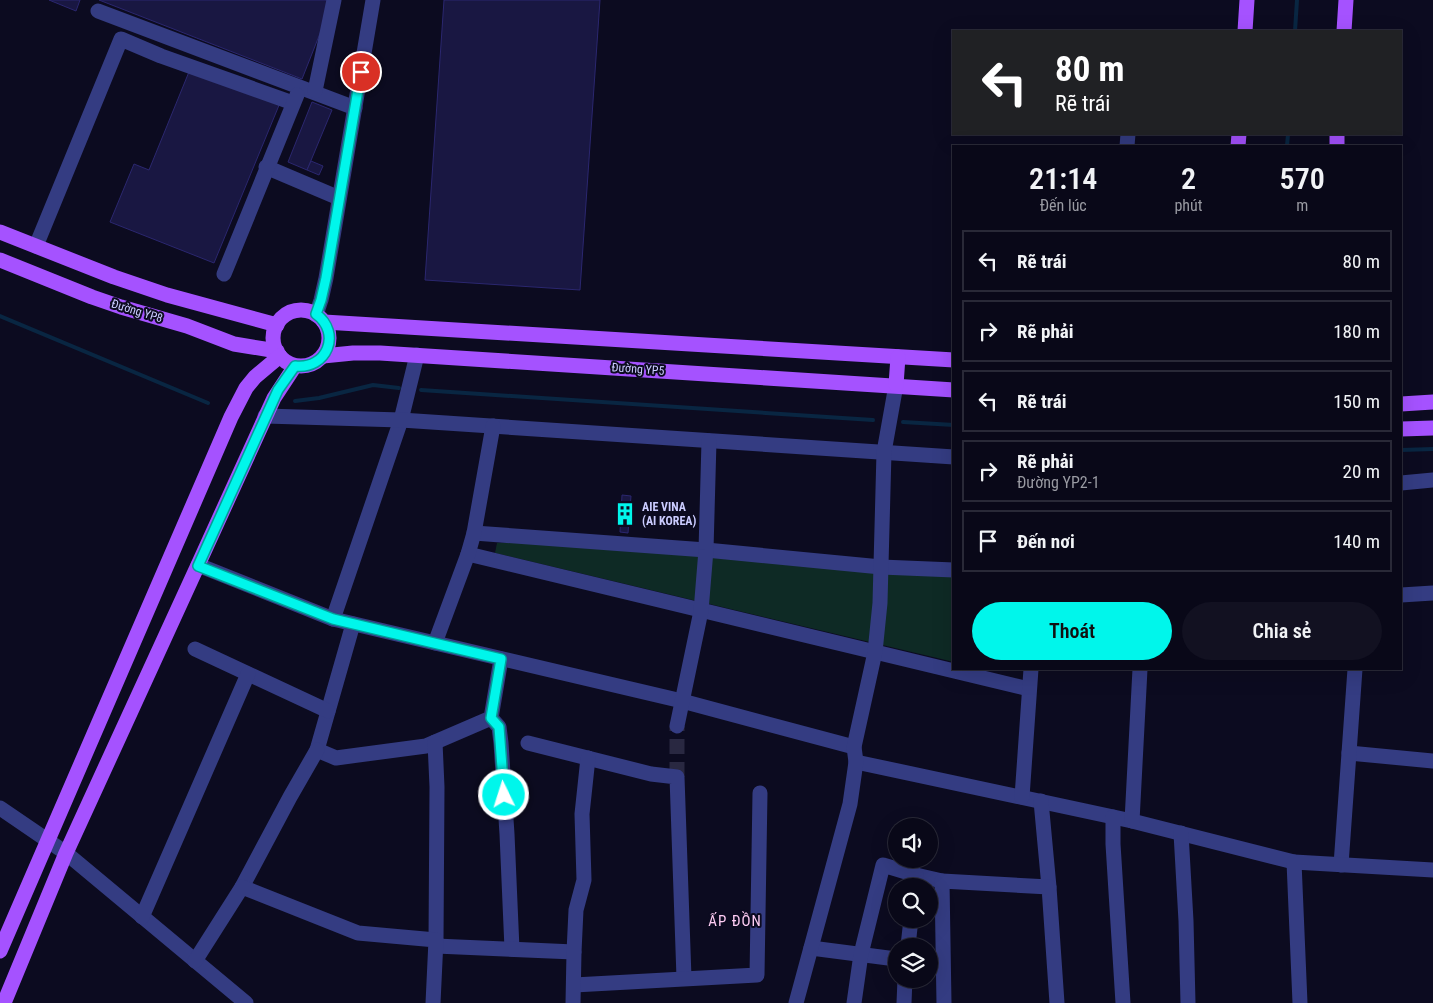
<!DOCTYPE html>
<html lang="vi">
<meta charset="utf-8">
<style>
body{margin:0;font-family:"Roboto Condensed",sans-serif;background:#121121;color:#f1f3f6;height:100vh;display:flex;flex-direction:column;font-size:19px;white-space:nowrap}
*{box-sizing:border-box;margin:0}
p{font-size:16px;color:#999aa2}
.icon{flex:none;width:28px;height:28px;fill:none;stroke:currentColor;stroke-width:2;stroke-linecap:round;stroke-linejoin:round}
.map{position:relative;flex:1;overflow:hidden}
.drawer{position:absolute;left:952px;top:145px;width:450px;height:525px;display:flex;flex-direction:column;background:#090818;border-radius:0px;box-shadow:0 5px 20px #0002,0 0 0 1px #292937}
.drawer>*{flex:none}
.hud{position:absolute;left:952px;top:30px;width:450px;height:105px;border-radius:0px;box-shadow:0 5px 20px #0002,0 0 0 1px #292937;background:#202124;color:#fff;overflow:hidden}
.fabs{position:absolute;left:888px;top:818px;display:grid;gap:10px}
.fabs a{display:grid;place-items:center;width:50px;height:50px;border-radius:50%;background:#090818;box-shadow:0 5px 20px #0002,0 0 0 1px #292937;font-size:25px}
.pin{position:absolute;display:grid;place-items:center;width:42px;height:42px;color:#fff;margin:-21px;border:2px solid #fff;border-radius:50%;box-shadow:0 1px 5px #0007}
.me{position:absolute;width:55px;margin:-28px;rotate:356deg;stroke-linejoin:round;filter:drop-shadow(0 0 4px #0008)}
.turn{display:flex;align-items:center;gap:18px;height:105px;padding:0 20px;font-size:22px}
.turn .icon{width:65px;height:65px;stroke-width:2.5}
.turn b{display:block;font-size:35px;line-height:42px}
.eta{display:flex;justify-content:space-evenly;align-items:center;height:85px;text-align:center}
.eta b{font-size:30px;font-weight:600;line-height:35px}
.button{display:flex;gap:10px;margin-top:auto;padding:10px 20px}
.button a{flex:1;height:58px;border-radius:30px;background:#00f6eb;color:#111;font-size:20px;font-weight:600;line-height:58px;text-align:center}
.button a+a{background:#121121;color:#f1f3f6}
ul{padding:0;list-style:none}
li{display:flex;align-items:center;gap:15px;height:62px;margin:0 10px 8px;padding:0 10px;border:2px solid #292937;border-radius:0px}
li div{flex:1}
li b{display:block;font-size:19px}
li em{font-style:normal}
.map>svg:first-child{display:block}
.green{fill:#0e2a25}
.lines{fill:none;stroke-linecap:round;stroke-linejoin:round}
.stream{stroke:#092642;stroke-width:4}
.building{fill:#191742;stroke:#2b276f}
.minor-tunnel{stroke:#292841;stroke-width:15;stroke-dasharray:15 8;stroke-linecap:butt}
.minor{stroke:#343c82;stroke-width:15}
.major{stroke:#a552ff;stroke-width:15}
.route-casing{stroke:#00a099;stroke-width:12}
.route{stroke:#00f6eb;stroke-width:9}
.labels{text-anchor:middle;stroke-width:4;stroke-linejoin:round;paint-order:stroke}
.street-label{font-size:12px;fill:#cbccff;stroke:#0c0b20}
.poi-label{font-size:12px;font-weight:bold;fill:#cbccff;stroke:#0c0b20;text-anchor:start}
.quarter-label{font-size:15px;letter-spacing:1px;fill:#ffcdf4;stroke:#0c0b20}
</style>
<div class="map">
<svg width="1433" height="1003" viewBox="0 0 1433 1003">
<rect width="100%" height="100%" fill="#0c0b20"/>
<polygon class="green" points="521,542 954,575 954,662 495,553 497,543"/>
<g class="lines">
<g class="stream">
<polyline points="1295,31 1297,0"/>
<polyline points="1287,146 1288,134"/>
<polyline points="0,316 208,403"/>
<polyline points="421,390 873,420"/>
<polyline points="295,401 319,398 373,385 399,388"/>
<polyline points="903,422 954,425"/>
<polyline points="1401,450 1433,449"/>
</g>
</g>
<g class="building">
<polygon points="49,0 80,0 76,11"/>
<polygon points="99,0 325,0 332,3 302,79"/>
<polygon points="444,0 600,0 580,290 425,280"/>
<polygon points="193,62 282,98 214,263 110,222 134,164 149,170"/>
<polygon points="312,102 332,110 307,170 288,162"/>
<polygon points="311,161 323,166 319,175 307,170"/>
<polygon points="622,495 631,496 628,533 620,532"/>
</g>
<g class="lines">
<polyline class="minor-tunnel" points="677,777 677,726"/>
<g class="minor">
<polyline points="98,11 355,108"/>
<polyline points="315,91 334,0"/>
<polyline points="1127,146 1128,134"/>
<polyline points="266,167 339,198"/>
<polyline points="36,246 121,39 161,56 293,103"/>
<polyline points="224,274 297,95"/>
<polyline points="316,315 321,300 326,278 373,0"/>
<polyline points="417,355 401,420 333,619 682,701 854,747"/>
<polyline points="265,416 401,420 954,457"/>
<polyline points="1401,483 1433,480"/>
<polyline points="474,533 706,550 881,567 954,570"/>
<polyline points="468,554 1029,689"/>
<polyline points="198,565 333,619"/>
<polyline points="1401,595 1433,593"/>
<polyline points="353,624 317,750 336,758 426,746 491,718 501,659"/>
<polyline points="435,643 468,554 474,533 493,426"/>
<polyline points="195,649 328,711"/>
<polyline points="491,718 499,727 501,743 507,834 512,949"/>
<polyline points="677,726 701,611 706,550 709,441"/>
<polyline points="435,742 437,787 436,940"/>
<polyline points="528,743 651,774 677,777 684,978"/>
<polyline points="1349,753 1433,761"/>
<polyline points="856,762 1132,821 1294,862"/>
<polyline points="1022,797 1031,669"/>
<polyline points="1041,801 1049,887"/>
<polyline points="0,808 66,853 246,1003"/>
<polyline points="1113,817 1113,844 1123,1003"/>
<polyline points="1132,821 1140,669"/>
<polyline points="1181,833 1186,921 1188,1003"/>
<polyline points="1341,865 1355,669"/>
<polyline points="915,886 916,875 942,881"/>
<polyline points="242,887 290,797 317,750"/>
<polyline points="142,917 248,674"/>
<polyline points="436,946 574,952"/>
<polyline points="908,946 911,919"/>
<polyline points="811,948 896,959"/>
<polyline points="195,961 242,887 358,933 436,940 433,1003"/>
<polyline points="574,985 757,975 760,793"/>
<polyline points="573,1003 574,952 576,910 584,880 582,814 588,758"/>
<polyline points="796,1003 850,804 856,762 854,747 875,652 880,603 884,452 896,385"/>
<polyline points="854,1003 861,954 883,865 916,875"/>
<polyline points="904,1003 905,979"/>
<polyline points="944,1003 942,881 1049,887 1057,1003"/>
<polyline points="1300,1003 1294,862 1433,870"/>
</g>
<g class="major">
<polyline points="1245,31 1247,0"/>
<polyline points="1344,31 1346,0"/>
<polyline points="1238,146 1239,134"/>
<polyline points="1337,146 1337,134"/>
<polyline points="0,232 114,277 167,295 277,325"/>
<polyline points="0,260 92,297 121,307 187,326 234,344 277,351"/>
<circle cx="301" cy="338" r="28"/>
<polyline points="324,322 954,360"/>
<polyline points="323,356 353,353 380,353 954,390"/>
<polyline points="896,385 898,357"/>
<polyline points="1401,404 1433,402"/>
<polyline points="1401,429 1433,428"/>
<polyline points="0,951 231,417 246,388 255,377 280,356"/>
<polyline points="4,1003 66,853 198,565 274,398 295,366"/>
</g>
</g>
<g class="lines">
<defs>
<path id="route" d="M 361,72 L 326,278 L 321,300 L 316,314 C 342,333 327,370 295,366 L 278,390 L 198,566 L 333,619 L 501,659 L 491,718 L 499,727 L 504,795"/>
</defs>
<use href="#route" class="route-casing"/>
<use href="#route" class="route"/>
</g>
<defs>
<symbol id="building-bare" viewBox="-9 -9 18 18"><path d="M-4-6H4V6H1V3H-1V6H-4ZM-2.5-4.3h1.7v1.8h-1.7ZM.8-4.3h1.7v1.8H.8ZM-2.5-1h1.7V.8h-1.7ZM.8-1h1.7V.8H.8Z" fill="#00f6eb" stroke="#0c0b20" stroke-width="2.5" paint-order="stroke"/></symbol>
</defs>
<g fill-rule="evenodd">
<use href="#building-bare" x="609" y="498" width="32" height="32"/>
</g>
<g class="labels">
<g class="street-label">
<text transform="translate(137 311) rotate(17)" y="4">Đường YP8</text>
<text transform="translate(638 369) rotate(4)" y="4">Đường YP5</text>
</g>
<g class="poi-label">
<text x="642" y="511">AIE VINA<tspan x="642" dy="14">(AI KOREA)</tspan></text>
</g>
<g class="quarter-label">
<text x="735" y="926">ẤP ĐỒN</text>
</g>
</g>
</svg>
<div class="fabs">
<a><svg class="icon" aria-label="sound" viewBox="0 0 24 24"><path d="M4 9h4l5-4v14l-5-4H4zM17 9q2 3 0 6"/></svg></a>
<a><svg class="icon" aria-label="search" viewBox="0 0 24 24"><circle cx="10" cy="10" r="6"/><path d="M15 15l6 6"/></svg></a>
<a><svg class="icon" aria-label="layers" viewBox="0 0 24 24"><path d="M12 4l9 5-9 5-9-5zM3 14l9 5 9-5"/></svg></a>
</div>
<div class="pin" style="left:361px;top:72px;background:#d93025"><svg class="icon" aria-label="arrive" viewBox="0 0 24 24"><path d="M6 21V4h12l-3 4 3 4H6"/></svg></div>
<svg class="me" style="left:504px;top:795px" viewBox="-20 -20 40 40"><circle r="17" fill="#00f6eb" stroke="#fff" stroke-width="3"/><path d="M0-11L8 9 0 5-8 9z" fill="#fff"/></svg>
<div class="hud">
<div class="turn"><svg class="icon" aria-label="left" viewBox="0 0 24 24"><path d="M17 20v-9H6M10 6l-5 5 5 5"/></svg><div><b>80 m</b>Rẽ trái</div></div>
</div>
<section class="drawer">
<div class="eta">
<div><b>21:14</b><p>Đến lúc</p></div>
<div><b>2</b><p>phút</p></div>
<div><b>570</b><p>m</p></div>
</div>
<ul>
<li><svg class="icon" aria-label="left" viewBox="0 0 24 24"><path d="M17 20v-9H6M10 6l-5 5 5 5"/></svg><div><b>Rẽ trái</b></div><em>80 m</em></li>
<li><svg class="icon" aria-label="right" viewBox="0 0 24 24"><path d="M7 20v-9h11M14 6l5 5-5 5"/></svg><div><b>Rẽ phải</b></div><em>180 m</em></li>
<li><svg class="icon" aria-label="left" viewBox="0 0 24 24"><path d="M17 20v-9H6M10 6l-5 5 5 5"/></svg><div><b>Rẽ trái</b></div><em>150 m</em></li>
<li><svg class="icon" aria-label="right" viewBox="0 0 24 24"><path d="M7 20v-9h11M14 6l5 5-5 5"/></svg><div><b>Rẽ phải</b><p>Đường YP2-1</p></div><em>20 m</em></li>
<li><svg class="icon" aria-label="arrive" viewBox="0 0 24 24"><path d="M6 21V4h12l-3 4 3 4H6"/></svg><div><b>Đến nơi</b></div><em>140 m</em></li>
</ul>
<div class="button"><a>Thoát</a><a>Chia sẻ</a></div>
</section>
</div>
